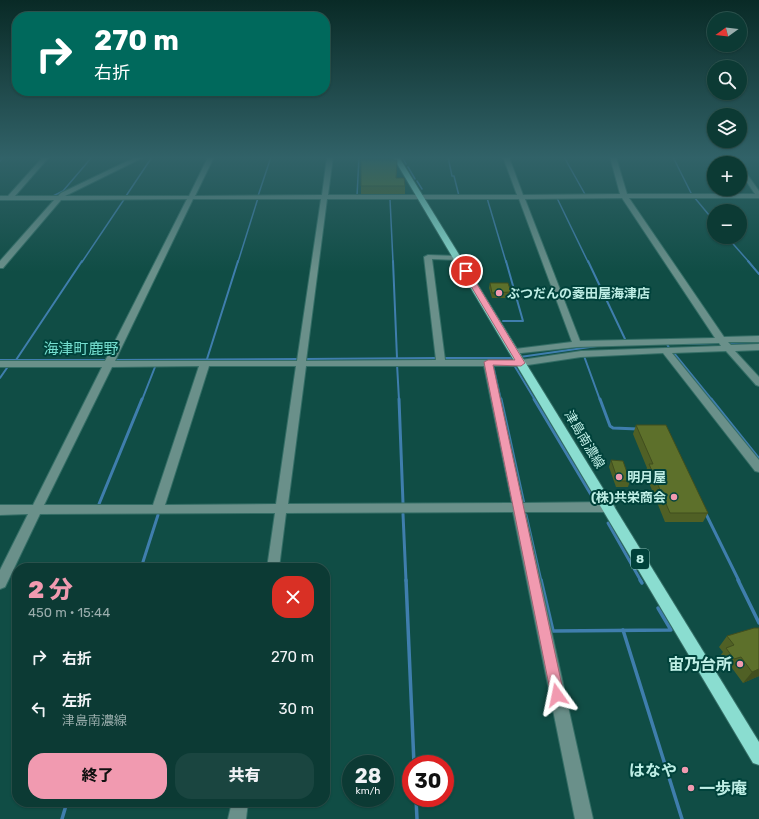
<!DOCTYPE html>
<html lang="ja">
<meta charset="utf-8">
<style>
body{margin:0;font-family:Rubik,"Noto Sans JP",sans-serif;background:#1a4540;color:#f1f3f6;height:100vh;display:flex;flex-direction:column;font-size:15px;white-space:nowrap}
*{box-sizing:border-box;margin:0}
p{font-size:13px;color:#9aadac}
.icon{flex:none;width:22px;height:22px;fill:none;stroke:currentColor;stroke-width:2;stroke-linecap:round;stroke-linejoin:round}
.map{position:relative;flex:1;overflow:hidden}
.panel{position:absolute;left:12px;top:563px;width:318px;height:244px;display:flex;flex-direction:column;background:#0c3a34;border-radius:16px;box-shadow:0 1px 3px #0004,0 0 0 1px #2c544f}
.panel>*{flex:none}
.top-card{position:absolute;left:12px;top:12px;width:318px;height:84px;border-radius:16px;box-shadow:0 1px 3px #0004,0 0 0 1px #2c544f;background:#00695c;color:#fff;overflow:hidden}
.needle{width:26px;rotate:255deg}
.fabs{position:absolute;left:707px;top:12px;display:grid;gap:8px}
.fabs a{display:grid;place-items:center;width:40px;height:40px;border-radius:50%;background:#0c3a34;box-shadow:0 1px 3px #0004,0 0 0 1px #2c544f;font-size:20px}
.speed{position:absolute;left:342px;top:755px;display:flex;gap:8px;font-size:20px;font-weight:700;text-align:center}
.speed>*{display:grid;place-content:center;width:52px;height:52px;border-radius:50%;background:#0c3a34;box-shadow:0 1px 3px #0004,0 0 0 1px #2c544f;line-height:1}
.speed small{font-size:10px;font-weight:400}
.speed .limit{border:6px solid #d22;background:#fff;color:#111}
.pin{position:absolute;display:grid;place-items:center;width:34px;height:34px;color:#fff;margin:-17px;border:2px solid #fff;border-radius:50%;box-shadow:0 1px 4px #0007}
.me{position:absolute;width:44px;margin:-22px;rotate:348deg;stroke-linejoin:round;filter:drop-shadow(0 0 3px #0008)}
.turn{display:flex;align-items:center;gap:14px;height:84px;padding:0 16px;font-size:18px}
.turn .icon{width:52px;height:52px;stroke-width:2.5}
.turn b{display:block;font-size:28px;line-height:34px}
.round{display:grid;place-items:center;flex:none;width:42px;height:42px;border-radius:16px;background:#1a4540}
.head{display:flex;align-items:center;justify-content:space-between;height:68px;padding:0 16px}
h1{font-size:24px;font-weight:800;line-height:30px;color:#f19ab0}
.action{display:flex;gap:8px;margin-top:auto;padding:8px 16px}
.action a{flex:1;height:46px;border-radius:16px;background:#f19ab0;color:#111;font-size:16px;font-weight:800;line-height:46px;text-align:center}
.action a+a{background:#1a4540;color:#f1f3f6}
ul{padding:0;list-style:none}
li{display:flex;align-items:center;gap:12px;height:52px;padding:0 16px}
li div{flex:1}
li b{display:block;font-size:15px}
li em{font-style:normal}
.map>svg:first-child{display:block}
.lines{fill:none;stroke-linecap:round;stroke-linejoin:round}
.stream-far3{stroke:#3f7ead;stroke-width:1.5}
.stream-far2{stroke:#3f7ead;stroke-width:2}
.stream-far1{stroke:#3f7ead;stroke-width:3}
.stream{stroke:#3f7ead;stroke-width:3.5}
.minor-casing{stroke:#336d65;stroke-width:2}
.major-casing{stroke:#336d65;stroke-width:2}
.minor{fill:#6a908a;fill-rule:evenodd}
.major{fill:#8addd0;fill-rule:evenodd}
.wall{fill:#506025}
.shaded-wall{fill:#414e1e}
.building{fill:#5d702b;stroke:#414e1e}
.route{fill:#f19ab0;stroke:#9d6472}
.poi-dot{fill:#f19ab0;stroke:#00423b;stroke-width:1.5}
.labels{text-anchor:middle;stroke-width:4;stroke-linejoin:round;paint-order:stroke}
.shield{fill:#00423b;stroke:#85bab2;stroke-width:1}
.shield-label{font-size:12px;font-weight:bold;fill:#beeee5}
.poi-label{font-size:13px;font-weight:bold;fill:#beeee5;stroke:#00423b;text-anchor:start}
.street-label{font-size:13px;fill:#beeee5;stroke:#00423b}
.quarter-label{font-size:15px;fill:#74decf;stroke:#00423b}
.near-poi-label{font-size:16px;font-weight:bold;fill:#beeee5;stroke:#00423b;text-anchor:end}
</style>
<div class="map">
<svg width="759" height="819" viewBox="0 0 759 819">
<rect width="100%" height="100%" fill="#104d45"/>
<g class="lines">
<g class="stream-far3">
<polyline points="402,157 406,164"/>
<polyline points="448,157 452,176 454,176 459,196"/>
<polyline points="564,157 586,196"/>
<polyline points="673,157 692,195"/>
<polyline points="0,161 4,157"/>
<polyline points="408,167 415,179"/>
<polyline points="417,181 422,189"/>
<polyline points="0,196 9,196"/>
<polyline points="15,196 53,196 63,191 92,157"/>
<polyline points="126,196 152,157"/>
<polyline points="258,196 271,157"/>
<polyline points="357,196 359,157"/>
<polyline points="694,197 714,221"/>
<polyline points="487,198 506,262"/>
<polyline points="557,198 588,262"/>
<polyline points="390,199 393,262"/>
<polyline points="727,237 749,262"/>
<polyline points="82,262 125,198"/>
<polyline points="238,262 258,198"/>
</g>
<g class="stream-far2">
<polyline points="393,261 397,358"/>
<polyline points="588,261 625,339"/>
<polyline points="748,261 759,274"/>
<polyline points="503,321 523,321 506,261"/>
<polyline points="667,344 669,348"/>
<polyline points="680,344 759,342"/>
<polyline points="673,352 712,400"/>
<polyline points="584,356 600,400"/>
<polyline points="520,357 597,346"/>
<polyline points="442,358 515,358"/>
<polyline points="207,359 238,261"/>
<polyline points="304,359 437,358"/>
<polyline points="0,360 107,360"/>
<polyline points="16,360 82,261"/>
<polyline points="112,360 299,359"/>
<polyline points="397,364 399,400"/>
<polyline points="493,365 501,400"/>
<polyline points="514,365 535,400"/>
<polyline points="0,378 9,365"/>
<polyline points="142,400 155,367"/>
</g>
<g class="stream-far1">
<polyline points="399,399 403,503"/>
<polyline points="501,399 524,504"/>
<polyline points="534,399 593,498"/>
<polyline points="600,399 610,426 613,428 638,429"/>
<polyline points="711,399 759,459"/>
<polyline points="99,504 142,399"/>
<polyline points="403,514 406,581"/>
<polyline points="706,514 739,581"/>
<polyline points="526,515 541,581"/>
<polyline points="608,523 641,581"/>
<polyline points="141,568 158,515"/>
</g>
<g class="stream">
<polyline points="406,580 414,764"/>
<polyline points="541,580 553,631 671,630 658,608"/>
<polyline points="640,580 642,583"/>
<polyline points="738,580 759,623"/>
<polyline points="623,630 682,819"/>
<polyline points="416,798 417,819"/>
<polyline points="62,819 67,802"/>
</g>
<defs>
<g id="minor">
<path d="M 43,157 L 49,157 L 15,196 L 58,196 L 61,193 L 136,157 L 144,157 L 65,196 L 189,196 L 208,157 L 214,157 L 195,196 L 322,195 L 327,157 L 333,157 L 328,195 L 517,195 L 503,157 L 509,157 L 523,195 L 620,194 L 610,157 L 616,157 L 627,194 L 755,194 L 740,172 L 740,166 L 742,167 L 759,191 L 759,198 L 629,198 L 724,337 L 759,336 L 759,342 L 728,342 L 731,345 L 759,344 L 759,350 L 735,351 L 759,377 L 759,386 L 756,385 L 726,351 L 672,353 L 759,460 L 759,472 L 755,471 L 663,353 L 581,357 L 521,366 L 493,366 L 523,503 L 609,502 L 613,504 L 615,507 L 613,510 L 609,512 L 525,512 L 593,819 L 575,819 L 513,512 L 286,513 L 279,568 L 267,568 L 275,513 L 40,514 L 5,587 L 0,589 L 0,570 L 28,514 L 0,515 L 0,505 L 33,505 L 102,367 L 0,367 L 0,361 L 105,361 L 187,199 L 61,200 L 3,268 L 0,268 L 0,261 L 54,200 L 0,200 L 0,196 L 8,196 ZM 622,198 L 715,338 L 580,341 L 525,199 ZM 193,199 L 321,199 L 297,361 L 115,361 ZM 327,199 L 519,199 L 572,342 L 515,349 L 512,350 L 510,352 L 512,354 L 577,347 L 719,343 L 721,346 L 581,351 L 521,360 L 445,360 L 432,259 L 457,260 L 461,258 L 457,256 L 428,255 L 424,257 L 436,360 L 306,361 ZM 199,366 L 153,505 L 44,505 L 112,367 ZM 209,366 L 296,366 L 276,504 L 165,505 ZM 306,366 L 484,366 L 512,503 L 288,504 Z"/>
<polygon points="729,157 735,157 739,163 733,163"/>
<polygon points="232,802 248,802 246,819 228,819"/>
</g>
<polygon id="major" points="393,157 399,157 759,742 759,765 753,763"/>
</defs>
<use href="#minor" class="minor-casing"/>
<use href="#major" class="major-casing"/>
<use href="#minor" class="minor"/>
<use href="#major" class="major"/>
</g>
<g class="wall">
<polygon points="397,167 396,178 405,186 405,194 361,194 361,186"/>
<polygon points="490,283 511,292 510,298 492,298 489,288"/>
<polygon points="636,425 708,513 703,522 665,522 645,473 647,468 633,434"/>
<polygon points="611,460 630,481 628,487 616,487 609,467"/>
<polygon points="759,628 759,676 743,683 732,668 725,670 718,659 723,652 719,647 727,636"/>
</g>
<polygon class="shaded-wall" points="759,669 759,676 743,683 752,672"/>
<g class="building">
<polygon points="361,160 397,160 396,178 404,178 405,186 361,186"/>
<polygon points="490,283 508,283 511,292 492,293"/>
<polygon points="636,425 666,425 708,513 670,513 649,464 653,464"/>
<polygon points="611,460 623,461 630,481 618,481"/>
<polygon points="754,628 759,628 759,669 752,672 741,657 734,659 726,648 734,645 727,636"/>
</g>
<linearGradient id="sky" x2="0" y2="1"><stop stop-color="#092a26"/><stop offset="0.58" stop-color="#316268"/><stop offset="1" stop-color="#316268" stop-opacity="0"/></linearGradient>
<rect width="759" height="272" fill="url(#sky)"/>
<polygon class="route" points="466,269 469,271 525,363 521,366 493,365 564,695 562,699 557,701 553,699 551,695 484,362 488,360 515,360 462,271"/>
<g class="poi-dot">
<circle cx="499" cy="293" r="4"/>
<circle cx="619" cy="477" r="4"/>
<circle cx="674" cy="497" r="4"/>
<circle cx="740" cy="664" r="4"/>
<circle cx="685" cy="770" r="4"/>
<circle cx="691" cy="788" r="4"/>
</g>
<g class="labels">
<rect class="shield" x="631" y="549" width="18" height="20" rx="3"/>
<g class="shield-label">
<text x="640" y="563">8</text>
</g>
<g class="poi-label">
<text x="507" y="298">ぶつだんの菱田屋海津店</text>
<text x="627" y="482">明月屋</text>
<text x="666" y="502" text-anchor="end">(株)共栄商会</text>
</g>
<g class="street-label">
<text transform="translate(585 439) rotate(59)" y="5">津島南濃線</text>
</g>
<g class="quarter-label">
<text x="81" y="354">海津町鹿野</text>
</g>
<g class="near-poi-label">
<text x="732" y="670">宙乃台所</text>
<text x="677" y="776">はなや</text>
<text x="699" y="794" text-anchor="start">一歩庵</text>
</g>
</g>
</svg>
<div class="fabs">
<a><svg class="needle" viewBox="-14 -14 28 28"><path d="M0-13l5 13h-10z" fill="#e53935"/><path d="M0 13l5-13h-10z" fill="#9aadac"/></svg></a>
<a><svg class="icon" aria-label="search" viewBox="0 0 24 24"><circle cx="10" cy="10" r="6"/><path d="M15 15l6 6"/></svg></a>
<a><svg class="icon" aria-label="layers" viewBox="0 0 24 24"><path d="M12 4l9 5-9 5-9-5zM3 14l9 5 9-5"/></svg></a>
<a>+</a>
<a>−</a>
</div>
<div class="speed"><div>28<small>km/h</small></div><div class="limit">30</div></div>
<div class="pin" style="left:466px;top:271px;background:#d93025"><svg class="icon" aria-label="arrive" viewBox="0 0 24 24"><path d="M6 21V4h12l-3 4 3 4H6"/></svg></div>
<svg class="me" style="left:557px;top:695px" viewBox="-20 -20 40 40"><path d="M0-17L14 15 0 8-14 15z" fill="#f19ab0" stroke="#fff" stroke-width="4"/></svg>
<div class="top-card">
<div class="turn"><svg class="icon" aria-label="right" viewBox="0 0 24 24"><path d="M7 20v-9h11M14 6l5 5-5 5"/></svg><div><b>270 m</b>右折</div></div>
</div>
<section class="panel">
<div class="head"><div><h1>2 分</h1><p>450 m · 15:44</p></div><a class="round" style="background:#d93025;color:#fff"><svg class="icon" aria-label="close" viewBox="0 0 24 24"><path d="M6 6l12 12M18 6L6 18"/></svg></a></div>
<ul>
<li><svg class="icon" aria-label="right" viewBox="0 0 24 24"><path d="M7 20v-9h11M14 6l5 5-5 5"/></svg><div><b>右折</b></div><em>270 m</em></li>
<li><svg class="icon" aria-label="left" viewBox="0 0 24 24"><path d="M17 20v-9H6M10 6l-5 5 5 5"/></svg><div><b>左折</b><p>津島南濃線</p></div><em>30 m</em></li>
</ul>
<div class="action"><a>終了</a><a>共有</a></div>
</section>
</div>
